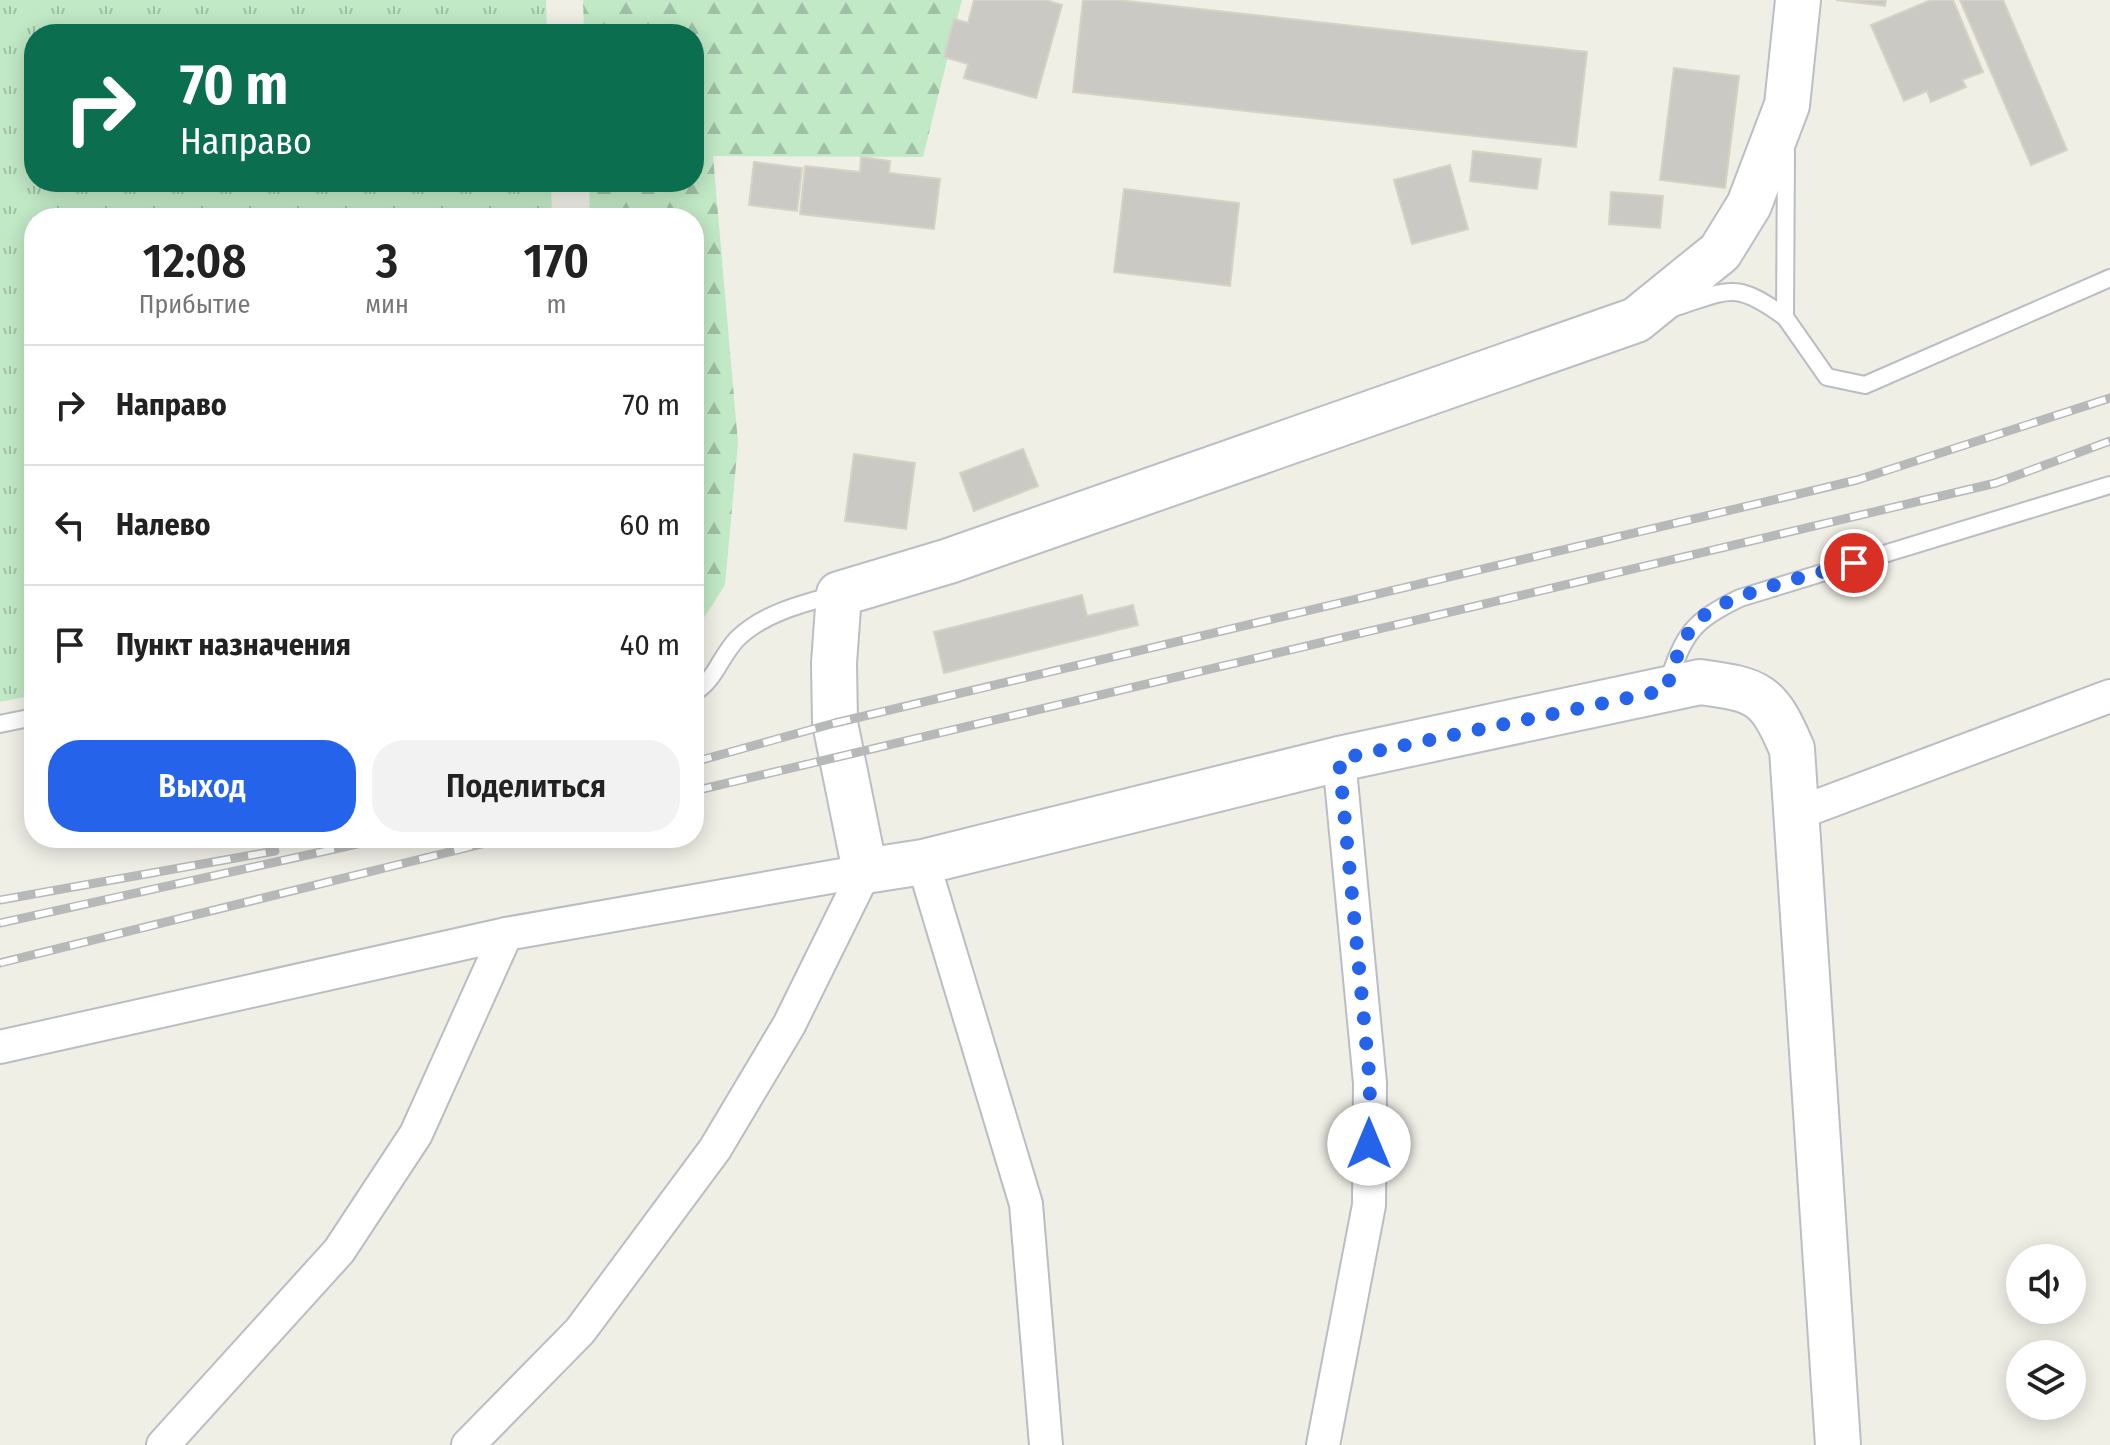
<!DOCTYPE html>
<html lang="ru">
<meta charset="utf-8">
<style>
body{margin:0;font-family:"Fira Sans Condensed",sans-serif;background:#f2f2f2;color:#222;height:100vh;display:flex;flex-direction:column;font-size:30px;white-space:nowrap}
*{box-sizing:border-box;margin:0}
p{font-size:26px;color:#767676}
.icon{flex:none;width:44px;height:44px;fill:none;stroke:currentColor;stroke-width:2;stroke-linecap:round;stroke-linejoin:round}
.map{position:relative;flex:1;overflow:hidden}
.side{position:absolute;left:24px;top:208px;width:680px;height:640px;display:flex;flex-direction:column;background:#fff;border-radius:32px;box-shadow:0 4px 20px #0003}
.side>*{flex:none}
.banner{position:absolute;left:24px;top:24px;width:680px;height:168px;border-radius:32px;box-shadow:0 4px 20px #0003;background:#0b6e4f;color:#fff;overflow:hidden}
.fabs{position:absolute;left:2006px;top:1244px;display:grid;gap:16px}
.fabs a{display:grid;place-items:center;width:80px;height:80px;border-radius:50%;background:#fff;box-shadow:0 4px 20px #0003;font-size:40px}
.pin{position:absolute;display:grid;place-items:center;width:68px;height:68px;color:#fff;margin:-34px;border:4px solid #fff;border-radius:50%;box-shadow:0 2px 8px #0007}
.me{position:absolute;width:88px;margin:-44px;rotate:0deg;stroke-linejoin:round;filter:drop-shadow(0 0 6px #0008)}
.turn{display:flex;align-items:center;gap:28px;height:168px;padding:0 24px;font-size:36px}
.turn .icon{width:104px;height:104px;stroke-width:2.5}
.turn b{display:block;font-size:56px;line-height:68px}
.eta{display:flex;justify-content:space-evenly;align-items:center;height:136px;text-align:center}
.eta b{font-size:48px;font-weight:600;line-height:56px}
.cta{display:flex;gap:16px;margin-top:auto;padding:16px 24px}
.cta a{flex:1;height:92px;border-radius:32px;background:#2563eb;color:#fff;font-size:32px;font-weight:600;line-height:92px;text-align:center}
.cta a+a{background:#f2f2f2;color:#222}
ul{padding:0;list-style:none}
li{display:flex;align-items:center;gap:24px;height:120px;padding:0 24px;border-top:2px solid #e0e0e0}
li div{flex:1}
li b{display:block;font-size:30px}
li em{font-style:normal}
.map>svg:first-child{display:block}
.grass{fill:url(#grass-tufts)}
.forest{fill:url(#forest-firs)}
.building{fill:#cbc9c3;stroke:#d6d2c4;stroke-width:2}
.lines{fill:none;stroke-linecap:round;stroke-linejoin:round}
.lane-casing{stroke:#babdc2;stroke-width:20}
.street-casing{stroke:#babdc2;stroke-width:36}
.secondary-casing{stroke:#bbbec4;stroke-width:48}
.lane{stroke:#fff;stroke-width:16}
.street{stroke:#fff;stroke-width:32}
.secondary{stroke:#fff;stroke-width:44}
.rail-casing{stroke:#b7b8b8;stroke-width:9}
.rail{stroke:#fff;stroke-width:6;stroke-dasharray:18;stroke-linecap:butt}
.route{stroke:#2563eb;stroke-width:14;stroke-dasharray:0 25.2}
</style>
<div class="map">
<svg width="2110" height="1445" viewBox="0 0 2110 1445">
<defs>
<pattern id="grass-tufts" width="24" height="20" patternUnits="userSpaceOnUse" patternTransform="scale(2)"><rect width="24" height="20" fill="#c1e9c6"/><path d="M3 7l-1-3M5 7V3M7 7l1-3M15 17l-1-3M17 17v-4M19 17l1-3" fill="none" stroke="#a0c0a5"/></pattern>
<pattern id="forest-firs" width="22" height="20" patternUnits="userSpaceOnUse" patternTransform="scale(2)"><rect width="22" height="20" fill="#c1e9c6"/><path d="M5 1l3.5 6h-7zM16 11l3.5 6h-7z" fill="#a0c0a5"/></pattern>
</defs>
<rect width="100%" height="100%" fill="#f0efe6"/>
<polygon class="grass" points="0,0 546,0 547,34 34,34 34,182 551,182 552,218 34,218 34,695 0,702"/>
<polygon class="forest" points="583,0 962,0 923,157 713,156 738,443 725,585 694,633 694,218 590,218 589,182 694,182 694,34 584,34"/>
<g class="building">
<polygon points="974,0 1046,0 1062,5 1036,98 964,78 968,64 944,57 954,19 968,23"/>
<polygon points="1083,0 1118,0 1587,52 1576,147 1073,92"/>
<polygon points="1836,0 1886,0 1885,6"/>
<polygon points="1931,0 1953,0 1983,72 1962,80 1966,87 1931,102 1927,91 1904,101 1871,25"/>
<polygon points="1960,0 2003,0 2067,150 2031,165"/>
<polygon points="1674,68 1739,76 1725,188 1660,180"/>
<polygon points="1473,151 1541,159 1537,189 1470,181"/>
<polygon points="861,157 890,161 889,173 940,179 934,229 800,214 805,166 860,172"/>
<polygon points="754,162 802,168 797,211 749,205"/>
<polygon points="1450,165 1468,229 1412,244 1394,180"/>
<polygon points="1124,189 1239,203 1230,286 1114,272"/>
<polygon points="1611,192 1663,196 1660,228 1609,224"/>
<polygon points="1023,449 1038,486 974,511 960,473"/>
<polygon points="854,454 915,463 906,529 845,521"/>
<polygon points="1082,595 1087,616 1133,605 1138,625 944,673 934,632"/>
</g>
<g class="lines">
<defs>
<g id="lane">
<polyline points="1786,151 1785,317 1827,377 1865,385 2110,278"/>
<path d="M 1673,308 C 1730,290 1734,280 1785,317"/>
<path d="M 1667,684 C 1685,633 1691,622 1740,598 L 2110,485"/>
<path d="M 694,693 C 716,679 720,657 737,639 C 762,614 801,604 834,595"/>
<polyline points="0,724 34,717"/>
</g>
<g id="street">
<polyline points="1796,814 2110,696"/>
<polyline points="923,862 1026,1204 1046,1445"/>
<polyline points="0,1047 506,934 865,871"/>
<polyline points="163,1445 339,1251 416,1134 506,934"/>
<polyline points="468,1445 580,1331 715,1149 789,1025 865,871"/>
<polyline points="1323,1445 1369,1205 1370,1083 1339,759"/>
</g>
<path id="secondary" d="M 1798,0 L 1787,105 L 1749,205 L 1720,252 L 1636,320 L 949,561 L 839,594 L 834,663 L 835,723 L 865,871 L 923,862 L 1339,759 L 1700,682 C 1759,690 1768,693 1792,749 L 1838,1445"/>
</defs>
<use href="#lane" class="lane-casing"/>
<use href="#street" class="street-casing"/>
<use href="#secondary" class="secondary-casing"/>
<use href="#lane" class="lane"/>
<use href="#street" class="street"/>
<use href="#secondary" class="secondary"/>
<defs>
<g id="rail">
<polyline points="694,762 835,723 1857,480 2110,398"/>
<polyline points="694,791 1996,483 2110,441"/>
<polyline points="0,900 275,851"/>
<polyline points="0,923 384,838"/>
<polyline points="0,963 506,838"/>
</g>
</defs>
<use href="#rail" class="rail-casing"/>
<use href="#rail" class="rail"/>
</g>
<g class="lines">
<path class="route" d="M 1369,1144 L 1370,1083 L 1339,759 L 1666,690 C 1674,665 1681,636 1701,618 C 1728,593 1817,574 1854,563"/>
</g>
</svg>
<div class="fabs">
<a><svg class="icon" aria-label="sound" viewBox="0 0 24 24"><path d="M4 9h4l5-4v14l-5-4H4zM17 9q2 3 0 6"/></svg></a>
<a><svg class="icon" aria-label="layers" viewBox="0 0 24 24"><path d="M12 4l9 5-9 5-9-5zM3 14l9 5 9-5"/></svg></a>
</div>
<div class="pin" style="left:1854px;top:563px;background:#d93025"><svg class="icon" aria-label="arrive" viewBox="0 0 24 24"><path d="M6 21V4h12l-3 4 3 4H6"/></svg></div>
<svg class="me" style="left:1369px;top:1144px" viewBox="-20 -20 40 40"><circle r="19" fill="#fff"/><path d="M0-13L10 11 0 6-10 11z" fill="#2563eb"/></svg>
<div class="banner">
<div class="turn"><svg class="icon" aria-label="right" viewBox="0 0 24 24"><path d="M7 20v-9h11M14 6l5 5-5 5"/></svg><div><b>70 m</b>Направо</div></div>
</div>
<section class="side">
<div class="eta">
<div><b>12:08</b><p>Прибытие</p></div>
<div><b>3</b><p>мин</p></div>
<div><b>170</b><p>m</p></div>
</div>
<ul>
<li><svg class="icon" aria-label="right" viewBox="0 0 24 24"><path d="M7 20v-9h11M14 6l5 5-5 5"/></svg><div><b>Направо</b></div><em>70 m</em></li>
<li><svg class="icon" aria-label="left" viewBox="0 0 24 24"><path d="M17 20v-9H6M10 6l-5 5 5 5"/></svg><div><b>Налево</b></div><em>60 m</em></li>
<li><svg class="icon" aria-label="arrive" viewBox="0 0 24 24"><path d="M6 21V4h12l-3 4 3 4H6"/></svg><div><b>Пункт назначения</b></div><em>40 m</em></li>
</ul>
<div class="cta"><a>Выход</a><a>Поделиться</a></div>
</section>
</div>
